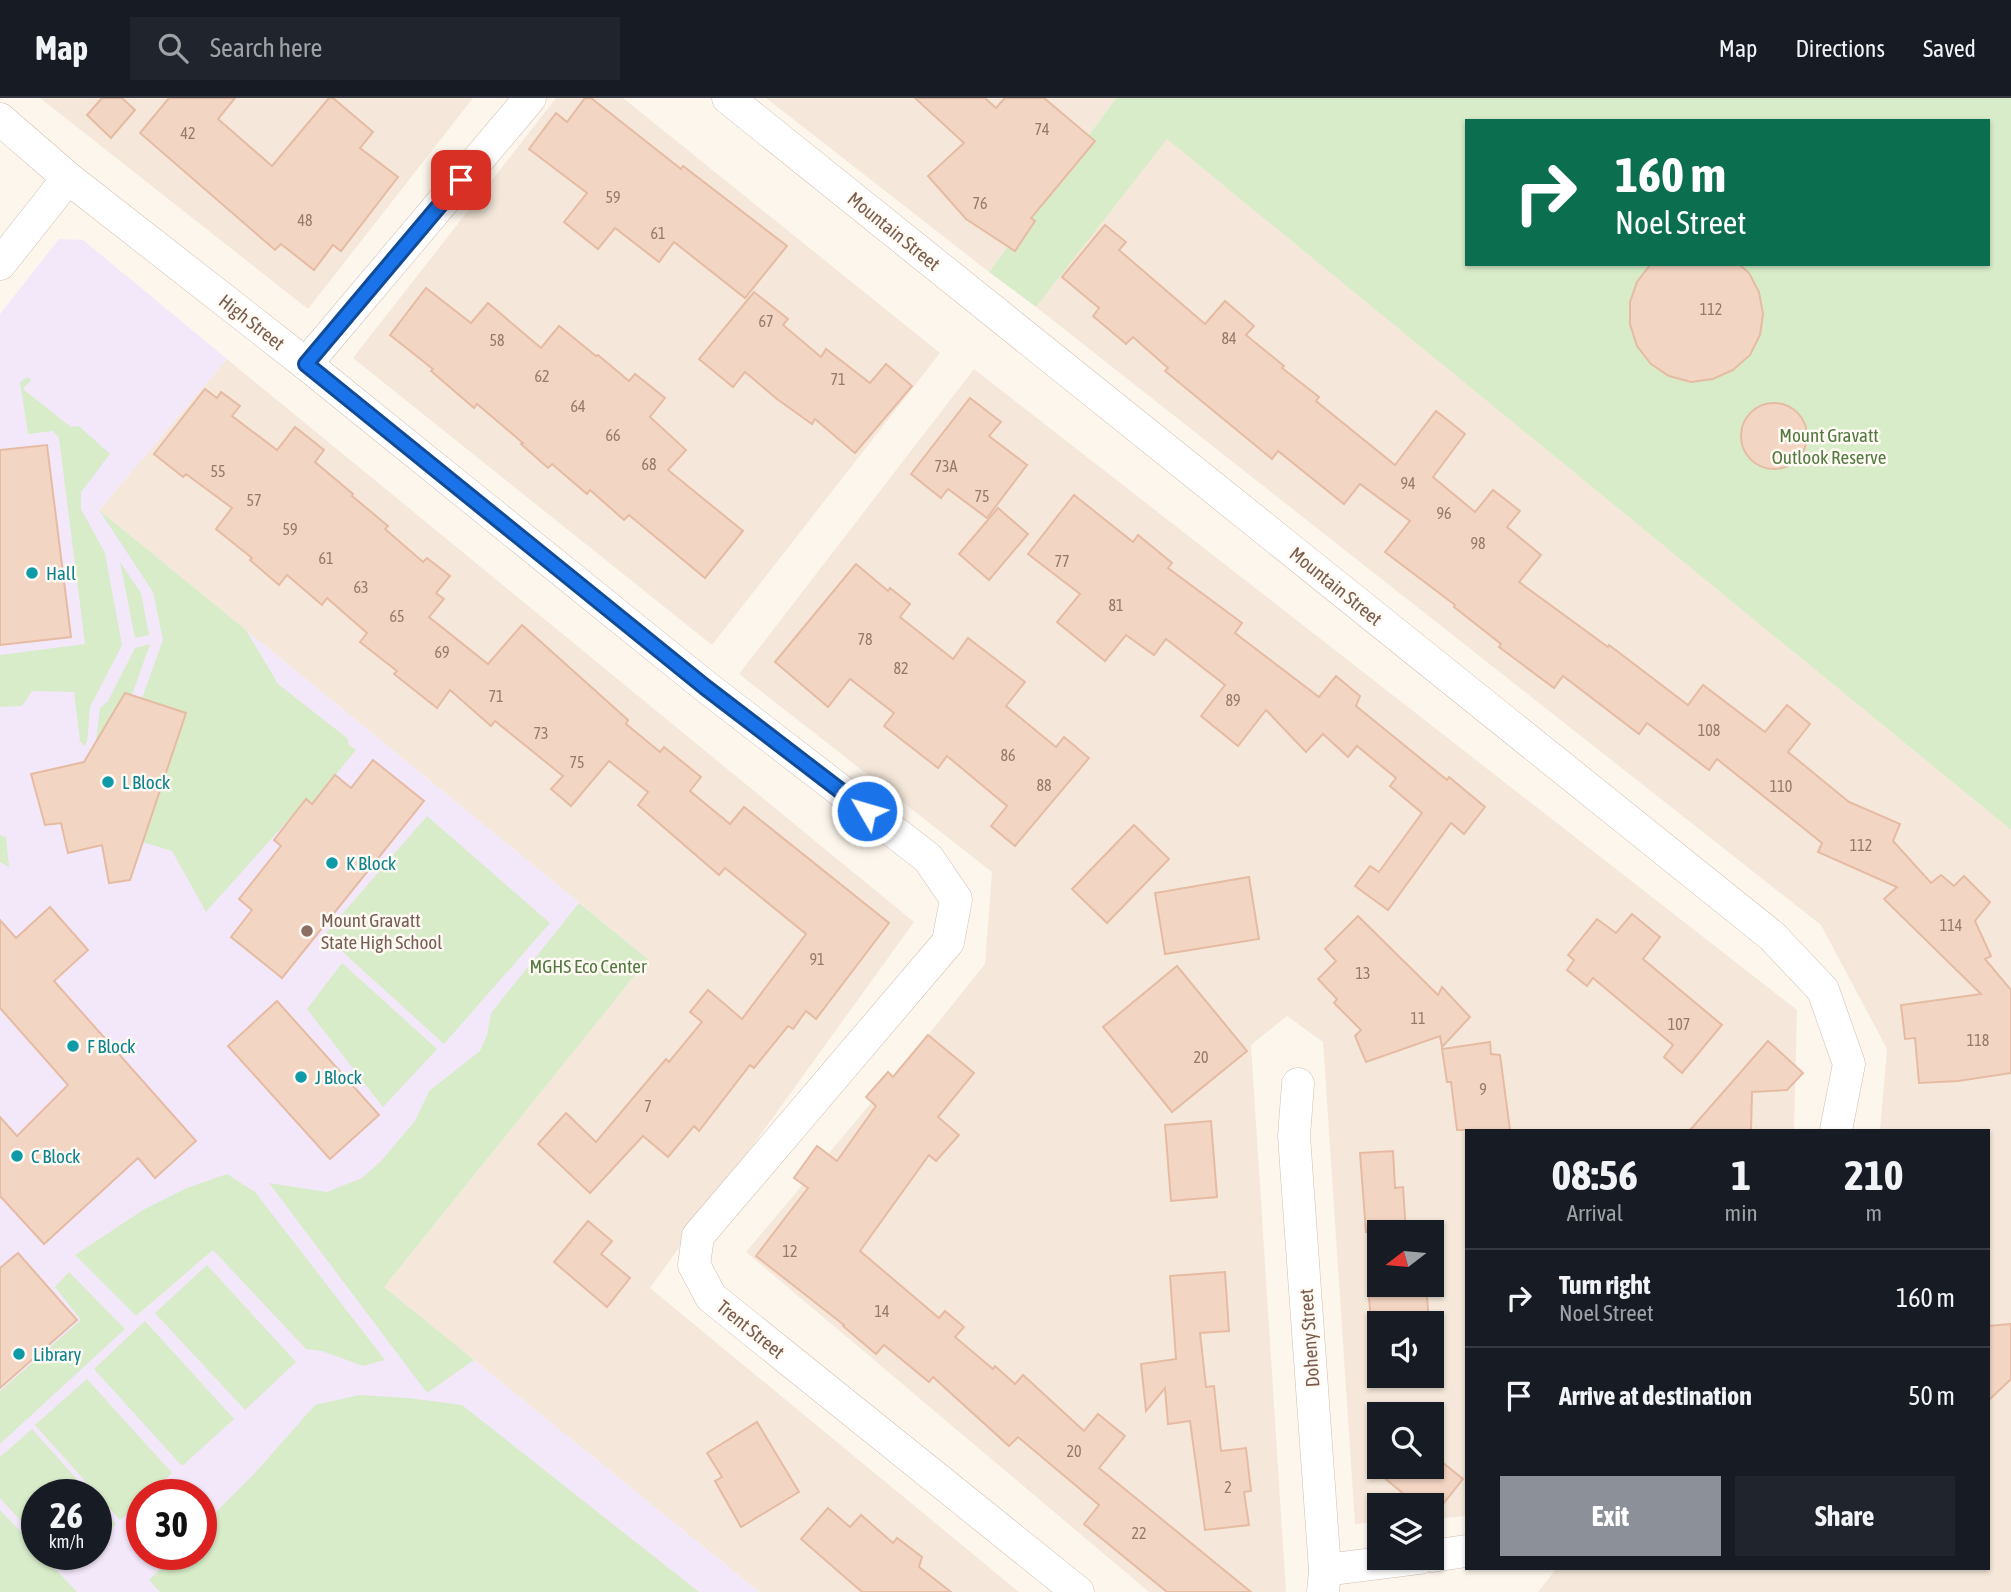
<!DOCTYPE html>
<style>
body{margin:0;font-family:"Asap Condensed",sans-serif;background:#20242c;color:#f1f3f6;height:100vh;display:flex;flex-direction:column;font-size:26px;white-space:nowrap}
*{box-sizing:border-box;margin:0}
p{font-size:23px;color:#9ea1a6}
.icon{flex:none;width:38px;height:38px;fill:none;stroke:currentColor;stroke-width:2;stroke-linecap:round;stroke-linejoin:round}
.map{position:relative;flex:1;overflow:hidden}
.sheet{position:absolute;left:1465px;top:1031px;width:525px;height:441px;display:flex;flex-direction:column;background:#171b24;border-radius:0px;box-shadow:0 2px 5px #0004}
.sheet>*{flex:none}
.banner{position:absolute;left:1465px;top:21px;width:525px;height:147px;border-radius:0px;box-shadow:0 2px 5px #0004;background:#0b6e4f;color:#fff;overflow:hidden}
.needle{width:46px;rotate:254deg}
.buttons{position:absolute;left:1367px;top:1122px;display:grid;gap:14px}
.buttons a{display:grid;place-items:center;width:77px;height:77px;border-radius:0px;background:#171b24;box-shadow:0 2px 5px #0004;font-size:35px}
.speed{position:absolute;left:21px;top:1381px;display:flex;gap:14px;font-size:35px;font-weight:700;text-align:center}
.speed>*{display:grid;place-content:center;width:91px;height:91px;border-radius:50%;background:#171b24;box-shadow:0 2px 5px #0004;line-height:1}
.speed small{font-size:18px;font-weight:400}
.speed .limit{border:10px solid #d22;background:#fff;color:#111}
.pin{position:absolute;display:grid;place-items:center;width:60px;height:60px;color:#fff;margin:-30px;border-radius:14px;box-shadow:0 4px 10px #0006}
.me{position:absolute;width:77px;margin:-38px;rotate:308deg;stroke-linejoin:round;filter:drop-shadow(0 0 5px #0008)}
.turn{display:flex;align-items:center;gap:24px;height:147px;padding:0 35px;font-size:32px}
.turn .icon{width:91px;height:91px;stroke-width:2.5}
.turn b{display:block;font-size:49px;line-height:60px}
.eta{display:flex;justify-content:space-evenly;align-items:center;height:119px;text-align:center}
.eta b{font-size:42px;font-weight:700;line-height:49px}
.primary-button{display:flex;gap:14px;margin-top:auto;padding:14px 35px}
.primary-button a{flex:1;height:80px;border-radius:0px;background:#8c9099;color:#fff;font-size:28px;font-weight:700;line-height:80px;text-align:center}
.primary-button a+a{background:#20242c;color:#f1f3f6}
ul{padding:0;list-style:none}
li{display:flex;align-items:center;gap:21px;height:98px;padding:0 35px;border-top:2px solid #363941}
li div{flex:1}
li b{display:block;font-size:26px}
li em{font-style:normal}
header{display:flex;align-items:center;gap:42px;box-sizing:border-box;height:98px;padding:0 35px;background:#171b24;border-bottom:2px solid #363941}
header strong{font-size:33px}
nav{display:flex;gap:38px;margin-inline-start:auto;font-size:24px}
.search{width:490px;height:63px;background:#20242c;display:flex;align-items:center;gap:18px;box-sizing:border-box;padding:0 24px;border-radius:0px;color:#9ea1a6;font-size:26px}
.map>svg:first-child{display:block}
.residential{fill:#f5e8da;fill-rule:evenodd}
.education{fill:#f3e8fa;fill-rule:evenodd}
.green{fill:#d8ecc9;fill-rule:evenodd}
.building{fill:#f3d5c3;stroke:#e6bba3;stroke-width:2}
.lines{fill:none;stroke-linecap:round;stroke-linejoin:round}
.street-casing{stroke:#d1beb0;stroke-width:33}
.street{stroke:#fff;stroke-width:32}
.route-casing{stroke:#114b97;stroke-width:18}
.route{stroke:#1a73e8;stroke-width:12}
.culture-dot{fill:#0f9aa8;stroke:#fffaf3;stroke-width:2.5}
.education-dot{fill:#8d6e63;stroke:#fffaf3;stroke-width:2.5}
.labels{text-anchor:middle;stroke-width:5;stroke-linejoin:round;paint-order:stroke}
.number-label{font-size:16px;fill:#987a6a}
.street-label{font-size:19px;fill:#7a5c4d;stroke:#fffaf3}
.park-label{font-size:19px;fill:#537a41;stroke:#fffaf3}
.culture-label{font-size:19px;fill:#0d838f;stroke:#fffaf3;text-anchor:start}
.education-label{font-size:19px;fill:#785e54;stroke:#fffaf3;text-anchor:start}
</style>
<header>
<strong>Map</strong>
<div class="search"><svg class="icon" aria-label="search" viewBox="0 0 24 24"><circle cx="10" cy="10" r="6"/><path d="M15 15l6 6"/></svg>Search here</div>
<nav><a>Map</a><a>Directions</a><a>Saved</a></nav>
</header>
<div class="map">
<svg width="2011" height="1494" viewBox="0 0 2011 1494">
<rect width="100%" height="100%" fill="#fdf6ec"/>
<g class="residential">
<polygon points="40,0 473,0 308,211"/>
<polygon points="556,0 623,0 940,255 712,547 353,260"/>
<polygon points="766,0 1116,0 989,174"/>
<polygon points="1166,40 2011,732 2011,1494 1538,1494 1557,1470 1988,1470 1988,1032 1880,1032 1887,951 1821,827 1036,209"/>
<polygon points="227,261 914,824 650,1190 1019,1494 759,1494 384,1189 648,861 99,412"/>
<path d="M 974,271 L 1797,912 L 1794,1032 L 1466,1032 L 1466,1418 L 1432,1421 L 1432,1407 L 1379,1407 L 1379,1424 L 1355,1426 L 1323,944 L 1287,918 L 1251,947 L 1286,1494 L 1149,1494 L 746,1154 L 928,937 L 985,866 L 992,774 L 739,576 ZM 1379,1134 L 1432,1134 L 1432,1186 L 1379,1186 ZM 1379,1225 L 1432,1225 L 1432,1278 L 1379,1278 ZM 1379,1316 L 1432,1316 L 1432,1368 L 1379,1368 Z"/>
</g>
<path class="education" d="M 59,141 L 83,142 L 227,261 L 99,412 L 648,861 L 384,1189 L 759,1494 L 0,1494 L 0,216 ZM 37,1396 L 96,1396 L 96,1456 L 37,1456 ZM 142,1396 L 201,1396 L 201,1456 L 142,1456 Z"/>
<g class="green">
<path d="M 1116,0 L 2011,0 L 2011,732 L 1167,41 L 1036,209 L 989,174 ZM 1466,23 L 1988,23 L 1988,166 L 1466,166 Z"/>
<polygon points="28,279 31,282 23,291 71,329 79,328 110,356 81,394 81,411 105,455 122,547 90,609 87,644 84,648 80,643 74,594 32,593 22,608 0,609 0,557 85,546 59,340 53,333 28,336 20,284"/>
<polygon points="99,412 246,532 278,586 347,640 349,647 356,652 312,706 306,702 206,814 172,753 142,744 186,615 142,600 163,542 153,494"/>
<polygon points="120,464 141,495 149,537 135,540"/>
<polygon points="150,546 132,597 125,595 96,643 100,610 108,603 135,550"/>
<polygon points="427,718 550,825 444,946 324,837"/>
<polygon points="0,737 6,739 9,769 0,764"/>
<polygon points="579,805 648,861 384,1189 474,1262 427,1295 269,1085 327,1094 362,1080 381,1063 415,1023 429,993 480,953 487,937 491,915"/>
<polygon points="342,865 437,951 383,1009 307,911"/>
<polygon points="227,1076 255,1094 385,1262 363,1268 322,1253 306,1251 213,1152 136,1218 75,1157 143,1112 187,1090"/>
<polygon points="207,1167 296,1264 245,1312 155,1215"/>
<polygon points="69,1174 125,1231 0,1346 0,1293 81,1222 55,1189"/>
<polygon points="145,1223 234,1321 182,1368 94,1271"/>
<polygon points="87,1281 172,1375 149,1396 142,1396 142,1403 120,1422 35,1327"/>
<polygon points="359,1297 409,1300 462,1307 699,1494 160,1494 149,1482 175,1456 201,1456 201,1429 255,1375 315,1307"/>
<polygon points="32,1331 90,1396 37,1396 37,1441 0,1400 0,1359"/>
<polygon points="96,1403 116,1426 96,1444"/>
<polygon points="0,1412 37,1451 37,1456 41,1456 77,1494 0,1494"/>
<polygon points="50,1456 83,1456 65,1473"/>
</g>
<g class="building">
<polygon points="102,0 122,0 135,12 111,40 87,17"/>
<polygon points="169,0 235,0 218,21 272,68 329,0 333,0 373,34 360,50 398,79 341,153 333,147 314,172 281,146 275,152 140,35"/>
<polygon points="585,0 591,0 681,71 683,68 787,148 745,200 674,144 659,164 615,130 598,151 564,124 587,95 529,51 556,15 567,24"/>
<polygon points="915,0 985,0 996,10 1005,0 1044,0 1095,43 1031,120 1035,123 1015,153 966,121 928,78 964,45"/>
<polygon points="1105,127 1126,144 1119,152 1205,226 1225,203 1254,228 1246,237 1284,268 1282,270 1319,299 1316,303 1395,367 1436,313 1465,336 1433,379 1475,414 1493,392 1520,413 1507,429 1541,457 1519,484 1608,549 1609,547 1688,607 1703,587 1765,634 1787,607 1810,626 1788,654 1849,704 1900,726 1893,743 1931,785 1941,777 1954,788 1964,778 1990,804 1975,823 1991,858 1985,861 2011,892 2011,975 1958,983 1919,985 1915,940 1905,941 1901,907 1981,896 1884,801 1897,789 1818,754 1822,745 1717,661 1709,672 1647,625 1639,636 1563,578 1554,590 1499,549 1501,546 1454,509 1455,507 1385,454 1410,423 1360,386 1344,406 1278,353 1272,361 1165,273 1168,270 1133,239 1126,246 1093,218 1099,210 1062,179"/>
<polygon points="1651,166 1739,166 1749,175 1759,194 1763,216 1760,237 1750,257 1733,272 1713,281 1691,284 1669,278 1651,266 1637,248 1630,226 1630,204 1637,184"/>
<polygon points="426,190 471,225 488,205 541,250 559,228 596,258 598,257 629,283 635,276 665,300 650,319 686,352 668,372 743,433 705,480 629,417 624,422 590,392 587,396 552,366 548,370 521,346 523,345 477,306 474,310 431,273 433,271 390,237"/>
<polygon points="754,194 788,221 783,227 821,259 826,251 870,285 886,266 912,288 855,355 815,321 812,326 777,301 745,274 733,289 699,261"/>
<polygon points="205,291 217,300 221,294 240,308 232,318 277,352 295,329 324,352 315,364 353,396 352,398 388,428 385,431 423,464 427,460 450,478 436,495 444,501 429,519 488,566 522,527 628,622 626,626 660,654 664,649 701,679 690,693 730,726 744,709 889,825 816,921 806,913 793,931 788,928 754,970 750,967 699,1033 694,1028 668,1059 643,1038 590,1095 538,1046 566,1015 596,1044 666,961 669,964 702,924 690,914 708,892 742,921 806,836 725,770 719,777 638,707 648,694 609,663 571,708 551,691 563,678 495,623 491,628 450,592 437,610 394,576 397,573 360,544 367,535 327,500 322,507 287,477 279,487 250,462 252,460 216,431 232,410 186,376 183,379 154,356"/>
<polygon points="970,300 1001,324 989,338 1027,367 987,420 948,391 941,400 911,376"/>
<circle cx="1774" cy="338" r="33"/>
<polygon points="47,347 71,539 0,547 0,352"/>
<polygon points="1074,397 1133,444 1138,437 1172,465 1168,470 1242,525 1235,535 1319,599 1336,578 1360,598 1356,608 1447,682 1449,679 1485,709 1464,736 1451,725 1388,812 1355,788 1370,768 1379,774 1422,715 1390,688 1396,680 1357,648 1348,659 1323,636 1306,654 1266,612 1238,648 1201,618 1225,587 1166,541 1154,557 1126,537 1105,563 1057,524 1080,496 1028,456"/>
<polygon points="998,410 1028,436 989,482 959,456"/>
<polygon points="856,466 888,493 890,490 910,506 900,519 953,561 968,540 1025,584 1006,608 1056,649 1064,639 1089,660 1015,748 991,728 1007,708 947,658 938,670 884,628 894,615 850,581 828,609 775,564"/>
<polygon points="125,595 186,615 130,782 109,785 102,747 68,755 61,725 45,727 31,676 84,664"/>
<polygon points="373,662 424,703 282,880 231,839 252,812 239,801 281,748 274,742 306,701 312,706 335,677 351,690"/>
<polygon points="1134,727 1169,761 1107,825 1072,791"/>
<polygon points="1249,779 1259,841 1165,856 1155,795"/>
<polygon points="50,809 88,852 54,883 196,1043 155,1080 138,1060 44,1146 0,1098 0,1019 17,1038 68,987 0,910 0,822 16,840"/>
<polygon points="1632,816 1660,839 1643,861 1722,927 1682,975 1664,959 1673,947 1593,880 1587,888 1567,872 1574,862 1568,857 1597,821 1616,835"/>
<polygon points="1358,818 1438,897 1442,889 1470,919 1442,949 1440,938 1366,964 1355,938 1361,932 1334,905 1337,901 1318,881 1336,863 1325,851"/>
<polygon points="1177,868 1247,953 1172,1014 1103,929"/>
<polygon points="277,903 379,1017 330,1061 228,948"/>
<polygon points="928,937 974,975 938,1019 959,1037 936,1063 929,1057 860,1153 939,1220 945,1213 964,1229 955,1239 993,1271 995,1268 1015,1286 1023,1277 1084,1333 1098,1316 1125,1338 1099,1370 1251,1494 1167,1494 1084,1426 1099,1407 1018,1339 1009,1348 933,1279 929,1284 884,1247 876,1256 843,1228 844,1227 756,1158 808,1090 794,1080 817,1048 837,1063 876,1008 866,999 888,974 893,979"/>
<polygon points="1768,943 1803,975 1787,992 1752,994 1751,1032 1690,1032"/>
<polygon points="1490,944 1491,956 1500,957 1510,1032 1457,1032 1451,984 1447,984 1442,951"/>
<polygon points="1211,1023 1217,1099 1171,1103 1165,1027"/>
<polygon points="1393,1053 1395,1090 1403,1089 1406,1134 1366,1134 1360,1055"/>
<polygon points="588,1123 612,1143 601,1156 630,1180 607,1209 554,1164"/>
<polygon points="18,1155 77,1222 0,1290 0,1170"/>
<polygon points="1225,1174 1229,1233 1200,1235 1206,1289 1214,1288 1221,1353 1246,1350 1251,1393 1244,1394 1249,1427 1205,1432 1190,1323 1168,1326 1165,1290 1146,1313 1141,1266 1176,1261 1170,1178"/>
<polygon points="1368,1186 1426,1186 1429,1225 1371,1225"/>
<polygon points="2011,1226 2011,1281 1988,1303 1988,1228"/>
<polygon points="757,1324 799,1394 741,1429 715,1383 722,1379 707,1355"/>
<polygon points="1432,1356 1463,1381 1432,1420 1432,1407 1417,1407 1370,1368 1432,1368"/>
<polygon points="828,1410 850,1429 861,1417 893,1445 897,1440 922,1459 919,1469 951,1494 862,1494 801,1441"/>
</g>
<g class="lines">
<defs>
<g id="street">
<polyline points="728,0 1772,838 1823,892 1849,966 1836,1032"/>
<polyline points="0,21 68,80 306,266 705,588 928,760 956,801 948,844 698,1138 694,1167 711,1199 1078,1494"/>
<polyline points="0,166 68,80"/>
<polyline points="306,266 530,0"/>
<polyline points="1298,986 1294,1038 1325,1472 1323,1494"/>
<polyline points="1432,1458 1466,1453"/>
<polyline points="1325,1472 1420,1460"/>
</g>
</defs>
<use href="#street" class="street-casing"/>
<use href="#street" class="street"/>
</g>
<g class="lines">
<defs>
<polyline id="route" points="461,82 306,266 705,589 867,713"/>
</defs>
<use href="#route" class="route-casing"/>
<use href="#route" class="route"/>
</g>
<g class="culture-dot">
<circle cx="32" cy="475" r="7"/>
<circle cx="108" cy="684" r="7"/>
<circle cx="332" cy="765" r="7"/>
<circle cx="73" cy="948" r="7"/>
<circle cx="301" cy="979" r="7"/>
<circle cx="17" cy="1058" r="7"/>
<circle cx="19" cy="1256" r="7"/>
</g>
<circle class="education-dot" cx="307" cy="833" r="7"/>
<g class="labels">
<g class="number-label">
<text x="1042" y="37">74</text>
<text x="188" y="41">42</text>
<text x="613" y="105">59</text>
<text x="980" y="111">76</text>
<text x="305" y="128">48</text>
<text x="658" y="141">61</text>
<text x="1711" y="217">112</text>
<text x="766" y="229">67</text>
<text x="1229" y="246">84</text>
<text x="497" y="248">58</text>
<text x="542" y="284">62</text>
<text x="838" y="287">71</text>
<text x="578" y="314">64</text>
<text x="613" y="343">66</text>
<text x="649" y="372">68</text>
<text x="946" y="374">73A</text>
<text x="218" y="379">55</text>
<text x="1408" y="391">94</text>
<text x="982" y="404">75</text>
<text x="254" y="408">57</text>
<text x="1444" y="421">96</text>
<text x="290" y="437">59</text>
<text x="1478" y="451">98</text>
<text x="326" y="466">61</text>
<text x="1062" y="469">77</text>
<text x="361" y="495">63</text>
<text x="1116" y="513">81</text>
<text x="397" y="524">65</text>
<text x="865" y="547">78</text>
<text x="442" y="560">69</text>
<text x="901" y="576">82</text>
<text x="496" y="604">71</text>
<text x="1233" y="608">89</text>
<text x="1709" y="638">108</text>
<text x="541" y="641">73</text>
<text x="1008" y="663">86</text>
<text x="577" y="670">75</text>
<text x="1044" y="693">88</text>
<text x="1781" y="694">110</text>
<text x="1861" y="753">112</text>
<text x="1951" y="833">114</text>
<text x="817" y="867">91</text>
<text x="1363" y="881">13</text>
<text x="1418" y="926">11</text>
<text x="1679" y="932">107</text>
<text x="1978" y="948">118</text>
<text x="1201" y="965">20</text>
<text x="1483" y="997">9</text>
<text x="648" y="1014">7</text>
<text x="790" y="1159">12</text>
<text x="882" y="1219">14</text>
<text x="1074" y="1359">20</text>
<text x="1228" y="1395">2</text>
<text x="1139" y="1441">22</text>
</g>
<g class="street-label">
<text transform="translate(894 133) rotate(39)" y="7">Mountain Street</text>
<text transform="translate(252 224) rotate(38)" y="7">High Street</text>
<text transform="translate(1336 488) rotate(39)" y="7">Mountain Street</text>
<text transform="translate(751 1231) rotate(39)" y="7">Trent Street</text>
<text transform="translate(1309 1240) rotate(-94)" y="7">Doheny Street</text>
</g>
<g class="park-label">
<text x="1829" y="344">Mount Gravatt<tspan x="1829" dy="22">Outlook Reserve</tspan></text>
<text x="588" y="875">MGHS Eco Center</text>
</g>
<g class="culture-label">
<text x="46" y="482">Hall</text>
<text x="122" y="691">L Block</text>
<text x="346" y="772">K Block</text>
<text x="87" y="955">F Block</text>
<text x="315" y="986">J Block</text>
<text x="31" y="1065">C Block</text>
<text x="33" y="1263">Library</text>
</g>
<g class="education-label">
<text x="321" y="829">Mount Gravatt<tspan x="321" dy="22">State High School</tspan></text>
</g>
</g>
</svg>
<div class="buttons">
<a><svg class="needle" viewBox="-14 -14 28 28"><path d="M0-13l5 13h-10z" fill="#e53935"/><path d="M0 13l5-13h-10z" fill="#9ea1a6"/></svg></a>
<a><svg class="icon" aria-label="sound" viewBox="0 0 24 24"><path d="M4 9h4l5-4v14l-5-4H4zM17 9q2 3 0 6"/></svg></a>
<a><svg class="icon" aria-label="search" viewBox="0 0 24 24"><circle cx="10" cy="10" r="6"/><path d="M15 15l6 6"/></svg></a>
<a><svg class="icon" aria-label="layers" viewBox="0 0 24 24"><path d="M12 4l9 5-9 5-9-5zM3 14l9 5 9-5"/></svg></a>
</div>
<div class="speed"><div>26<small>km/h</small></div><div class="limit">30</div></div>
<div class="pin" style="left:461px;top:82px;background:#d93025"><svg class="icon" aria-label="arrive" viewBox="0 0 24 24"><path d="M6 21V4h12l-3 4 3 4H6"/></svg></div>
<svg class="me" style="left:867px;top:713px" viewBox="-20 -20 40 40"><circle r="17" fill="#1a73e8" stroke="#fff" stroke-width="3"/><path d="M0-11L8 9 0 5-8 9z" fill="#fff"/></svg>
<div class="banner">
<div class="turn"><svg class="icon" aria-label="right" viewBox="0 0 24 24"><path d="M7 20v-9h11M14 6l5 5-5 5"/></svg><div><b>160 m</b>Noel Street</div></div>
</div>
<section class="sheet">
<div class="eta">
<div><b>08:56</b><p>Arrival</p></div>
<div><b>1</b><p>min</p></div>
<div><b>210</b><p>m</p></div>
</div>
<ul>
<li><svg class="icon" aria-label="right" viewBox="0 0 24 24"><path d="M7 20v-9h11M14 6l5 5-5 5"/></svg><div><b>Turn right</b><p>Noel Street</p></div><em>160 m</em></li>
<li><svg class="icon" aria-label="arrive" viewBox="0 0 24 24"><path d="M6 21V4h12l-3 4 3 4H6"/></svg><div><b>Arrive at destination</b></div><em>50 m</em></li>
</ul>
<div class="primary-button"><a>Exit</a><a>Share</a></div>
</section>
</div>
